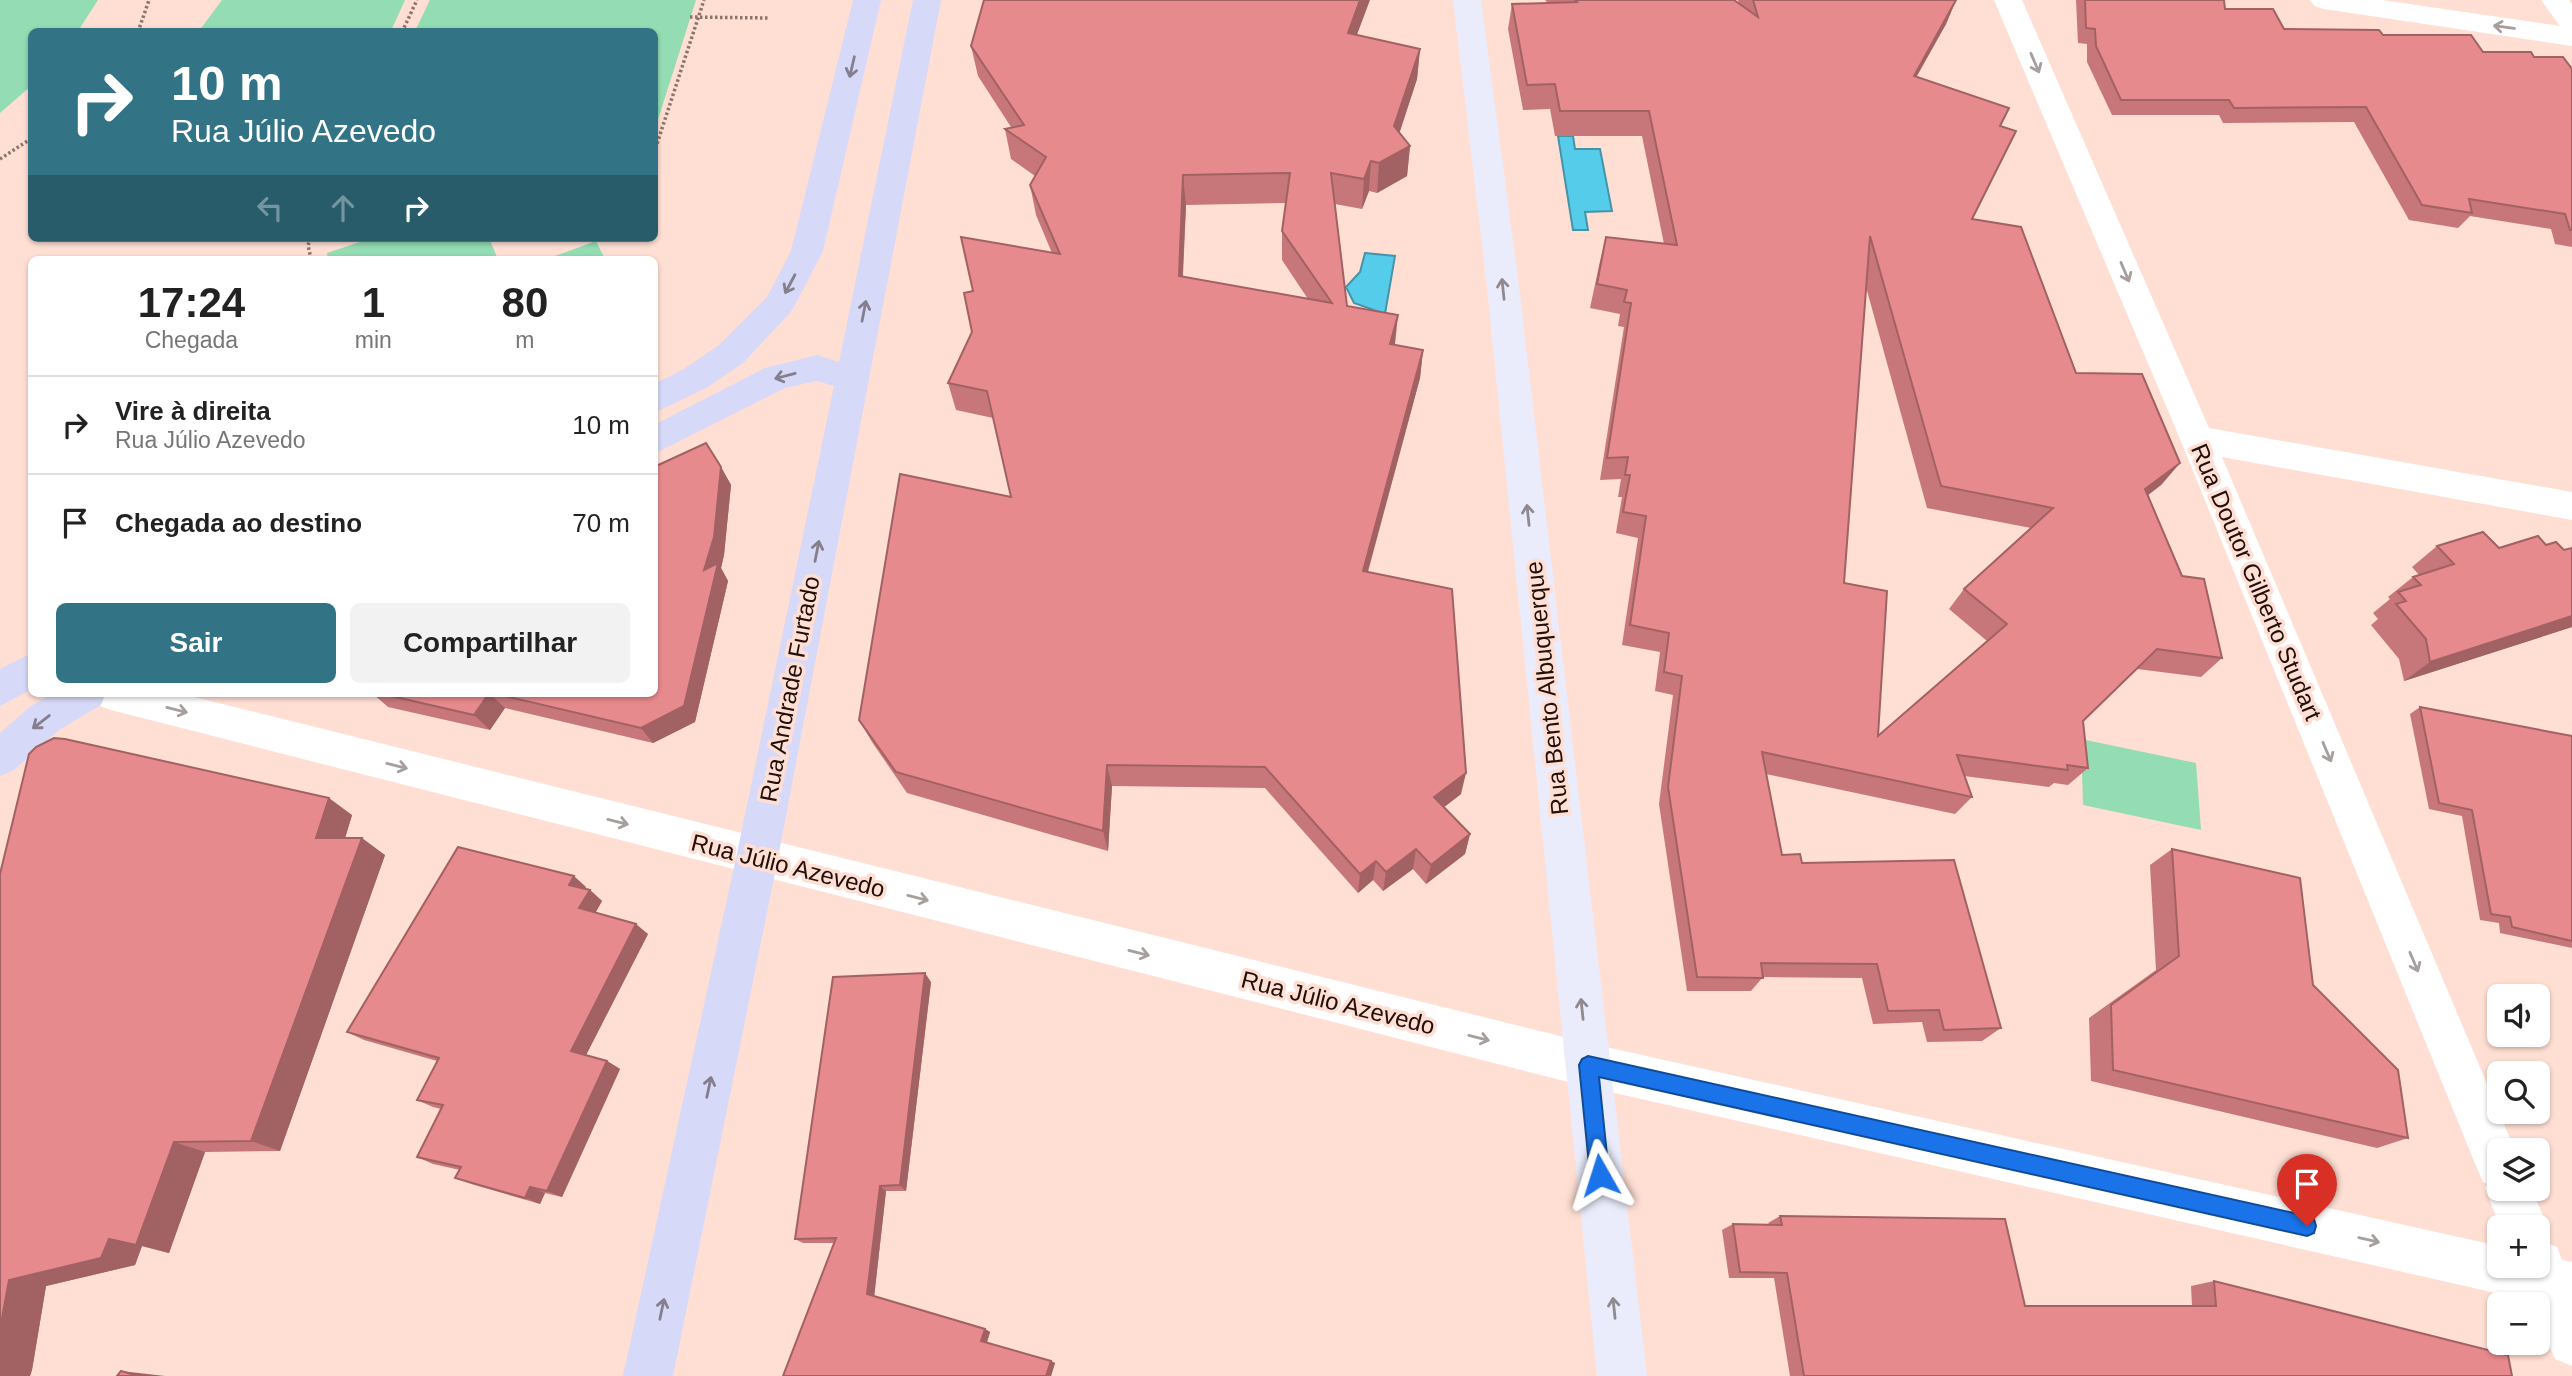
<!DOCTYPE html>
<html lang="pt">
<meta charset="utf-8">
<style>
body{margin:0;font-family:Helvetica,sans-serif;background:#f2f2f2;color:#222;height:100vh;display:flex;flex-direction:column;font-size:26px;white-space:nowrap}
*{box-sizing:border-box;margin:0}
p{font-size:23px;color:#767676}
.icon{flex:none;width:38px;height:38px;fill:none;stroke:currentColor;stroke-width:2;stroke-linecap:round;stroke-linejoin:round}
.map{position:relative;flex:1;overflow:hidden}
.details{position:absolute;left:28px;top:256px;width:630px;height:441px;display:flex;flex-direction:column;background:#fff;border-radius:10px;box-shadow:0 2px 5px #0004}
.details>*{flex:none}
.guide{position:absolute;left:28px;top:28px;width:630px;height:214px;border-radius:10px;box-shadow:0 2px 5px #0004;background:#327486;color:#fff;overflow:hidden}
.buttons{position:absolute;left:2487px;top:984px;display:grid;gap:14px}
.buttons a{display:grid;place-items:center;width:63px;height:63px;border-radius:10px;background:#fff;box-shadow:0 2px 5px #0004;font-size:35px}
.pin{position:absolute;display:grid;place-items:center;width:60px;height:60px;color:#fff;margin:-72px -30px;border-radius:50% 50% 50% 0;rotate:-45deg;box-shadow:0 0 7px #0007}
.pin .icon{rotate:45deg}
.me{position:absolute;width:77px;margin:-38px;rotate:354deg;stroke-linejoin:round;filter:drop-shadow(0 0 5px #0008)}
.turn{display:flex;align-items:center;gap:24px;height:147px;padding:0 28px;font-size:32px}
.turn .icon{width:91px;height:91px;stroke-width:2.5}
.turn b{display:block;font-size:49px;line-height:60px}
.lanes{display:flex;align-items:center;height:66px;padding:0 28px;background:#0003;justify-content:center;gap:35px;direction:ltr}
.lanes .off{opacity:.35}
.eta{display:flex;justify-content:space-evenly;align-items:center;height:119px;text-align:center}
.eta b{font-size:42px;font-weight:700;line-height:49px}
.action{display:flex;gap:14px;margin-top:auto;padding:14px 28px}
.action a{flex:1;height:80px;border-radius:10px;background:#327486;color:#fff;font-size:28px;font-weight:700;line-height:80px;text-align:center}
.action a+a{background:#f2f2f2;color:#222}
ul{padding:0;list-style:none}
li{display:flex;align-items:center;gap:21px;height:98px;padding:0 28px;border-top:2px solid #e0e0e0}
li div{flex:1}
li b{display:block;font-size:26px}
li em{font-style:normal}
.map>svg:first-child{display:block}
.green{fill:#94dcb3}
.water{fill:#56cceb;stroke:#4693a8;stroke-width:2}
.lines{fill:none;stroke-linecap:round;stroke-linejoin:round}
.path{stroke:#8c746c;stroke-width:3.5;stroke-dasharray:2.5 2.5;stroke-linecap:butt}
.street{fill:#fff;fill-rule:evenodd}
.secondary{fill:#eaecfb;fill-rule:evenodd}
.primary{fill:#d6d9f7;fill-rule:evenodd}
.wall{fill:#c77779;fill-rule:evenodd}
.shaded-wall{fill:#a26163}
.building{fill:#e78a8d;stroke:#a26163;stroke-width:2;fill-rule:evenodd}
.oneway{stroke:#a69f9d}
.oneway2{stroke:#857e8c}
.oneway3{stroke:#90898f}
.route{fill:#1a73e8;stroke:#114b97;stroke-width:2}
.labels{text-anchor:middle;stroke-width:7;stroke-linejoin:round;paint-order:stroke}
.street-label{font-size:24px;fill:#210f0a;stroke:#ffdfd4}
</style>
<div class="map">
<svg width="2572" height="1376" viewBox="0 0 2572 1376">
<rect width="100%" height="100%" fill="#ffdfd4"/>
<g class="green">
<polygon points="0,0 98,0 78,31 32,32 31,86 0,113"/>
<polygon points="222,0 405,0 391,31 199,31"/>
<polygon points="430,0 696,0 655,129 654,32 415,31"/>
<polygon points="372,238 489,238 497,257 328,259 327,253"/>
<polygon points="596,241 605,259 547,259"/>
<polygon points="2081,739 2196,763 2201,830 2083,805"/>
</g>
<g class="water">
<polygon points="1558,136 1573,136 1575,149 1600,149 1612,211 1585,212 1588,230 1573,230"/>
<polygon points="1365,253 1395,256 1385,314 1354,303 1346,287 1360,272"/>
</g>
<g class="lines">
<g class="path">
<polyline points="690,17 769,18"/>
<polyline points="138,32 149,0"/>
<polyline points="402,32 417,0"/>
<polyline points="654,153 704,0"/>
<polyline points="0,159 32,138"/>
<polyline points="311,238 308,245 311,259"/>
</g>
<g class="street">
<polygon points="1994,0 2022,0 2209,428 2572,492 2572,520 2222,457 2515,1150 2499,1150 2499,1188 2531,1188 2548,1227 2542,1241 2557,1247 2562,1260 2572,1262 2572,1366 2555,1359 2538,1317 2538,1304 2532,1304 2531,1301 1588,1087 111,710 97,705 92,693 178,693 1588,1043 2499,1246 2499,1265 2538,1265 2538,1227 2500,1227 2485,1188 2487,1184 2483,1182 2476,1166 2180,439"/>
<polygon points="2310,0 2382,0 2560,26 2541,0 2569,0 2572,4 2572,46 2324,9 2314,6"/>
</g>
<polygon class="secondary" points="1453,0 1481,0 1518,278 1647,1376 1597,1376 1486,278"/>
<g class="primary">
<polygon points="853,0 881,0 823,251 795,305 790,313 743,363 708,387 654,413 654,384 684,369 719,345 767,297 791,251"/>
<polygon points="913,0 941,0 778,858 673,1376 623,1376 736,858 834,386 817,381 785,388 654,454 654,425 765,368 817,355 839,362"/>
<polygon points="32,653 32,689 0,706 0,669"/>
<polygon points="53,693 106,693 101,705 59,730 14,770 0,776 0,733 31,706"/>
</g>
</g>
<g class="wall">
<path d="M 1545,0 L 1734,0 L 1739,4 L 1738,0 L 1956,0 L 1946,24 L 1916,77 L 2000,126 L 1972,219 L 2076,373 L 2180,463 L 2161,485 L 2148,495 L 2182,576 L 2222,658 L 2201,677 L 2137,669 L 2083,721 L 2088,768 L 2068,785 L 2054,783 L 2049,787 L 1964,776 L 1972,797 L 1955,814 L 1766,774 L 1782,855 L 1802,863 L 2001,1028 L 1982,1041 L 1927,1042 L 1922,1022 L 1873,1024 L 1862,978 L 1763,977 L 1751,991 L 1687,991 L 1659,804 L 1673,695 L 1655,691 L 1660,652 L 1622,645 L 1638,538 L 1616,533 L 1622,497 L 1618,497 L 1621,479 L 1600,480 L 1624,327 L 1618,326 L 1620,314 L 1590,308 L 1600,261 L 1606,237 L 1664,244 L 1642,136 L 1555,136 L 1550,109 L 1523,110 L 1508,29 L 1512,4 L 1548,3 ZM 1866,287 L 1927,508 L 2031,528 L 1964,589 L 1949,609 L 1987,641 L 1878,736 L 1844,583 Z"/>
<polygon points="2076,0 2224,0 2225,9 2284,29 2383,35 2483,52 2534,57 2572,69 2572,247 2555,244 2551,229 2470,216 2458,228 2409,220 2354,122 2223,123 2219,115 2112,115 2087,62 2087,44 2078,43"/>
<path d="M 1357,35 L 1420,49 L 1417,79 L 1399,133 L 1410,146 L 1407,176 L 1377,193 L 1369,191 L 1362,209 L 1335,204 L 1347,306 L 1395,345 L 1423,350 L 1420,378 L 1368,572 L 1461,794 L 1444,807 L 1470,834 L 1465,854 L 1426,884 L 1413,869 L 1383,891 L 1373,880 L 1358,893 L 1265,788 L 1112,786 L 1108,851 L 907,793 L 872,742 L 859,720 L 1011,497 L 993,418 L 956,410 L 948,383 L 972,332 L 973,291 L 1052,253 L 1036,215 L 1030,185 L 1035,176 L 1011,159 L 1005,129 L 1011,127 L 978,76 L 971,46 ZM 1286,203 L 1282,231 L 1282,260 L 1308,299 L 1183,277 L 1186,205 Z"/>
<polygon points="721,467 731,485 724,555 721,568 728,581 695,722 653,743 505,708 490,730 388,707 372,693 654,693"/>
<polygon points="2546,545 2564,550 2572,548 2572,627 2404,681 2399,659 2371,625 2378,619 2373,613 2390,599 2388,597 2413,577 2419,575 2412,567 2437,546 2499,548"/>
<polygon points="2420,707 2572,736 2572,948 2500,933 2499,923 2480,920 2462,816 2429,809 2410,714"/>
<polygon points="65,739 352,815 345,838 385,855 280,1151 205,1152 169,1253 142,1246 135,1265 46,1286 32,1370 30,1376 0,1376"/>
<polygon points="2172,849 2313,985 2408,1138 2377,1148 2091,1081 2089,1018 2156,970 2150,865"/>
<polygon points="586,887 585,889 590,890 602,901 595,913 648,934 586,1055 607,1061 620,1069 562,1197 545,1193 540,1204 471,1184 455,1178 460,1170 433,1164 417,1157 441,1109 433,1107 417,1100 437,1061 364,1040 347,1032"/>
<polygon points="931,982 906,1191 886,1191 874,1297 985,1329 990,1332 987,1343 1051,1361 1055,1363 1051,1376 783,1376 834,1243 803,1243 795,1239"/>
<polygon points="1780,1216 2025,1306 2192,1306 2191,1286 2214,1281 2512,1376 1790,1376 1774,1278 1729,1278 1722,1230 1733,1224 1769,1224 1768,1223"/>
</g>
<g class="shaded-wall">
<polygon points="1360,0 1370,0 1346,64 1348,33"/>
<polygon points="1956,0 1946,24 1903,101 1914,76"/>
<polygon points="1420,49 1417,79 1392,156 1410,146 1407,176 1377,193 1379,163 1394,126"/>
<polygon points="1371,161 1369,191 1362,209 1364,179"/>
<polygon points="1183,175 1186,205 1181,305 1179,276"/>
<polygon points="1398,315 1395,344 1388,372 1390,344"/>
<polygon points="1423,350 1420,378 1361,596 1363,571"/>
<polygon points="2180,463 2161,485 2127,511 2145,489"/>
<polygon points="721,467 731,485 724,555 721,568 728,581 695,722 653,743 641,728 704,570"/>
<polygon points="2572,616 2572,627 2404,681 2430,662"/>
<polygon points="489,693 505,708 490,730 474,715"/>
<polygon points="1107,765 1112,786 1108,851 1103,831"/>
<polygon points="1466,773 1461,794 1430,818 1434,797"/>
<polygon points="329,798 352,815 340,855 316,838"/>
<polygon points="1470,834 1465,854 1426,884 1431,865"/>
<polygon points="362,838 385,855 280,1151 251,1141"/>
<polygon points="1416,849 1413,869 1383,891 1386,872"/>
<polygon points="1376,861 1373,880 1358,893 1360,874"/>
<polygon points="574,876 586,887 581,896 569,885"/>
<polygon points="590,890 602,901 592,919 579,908"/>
<polygon points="636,924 648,934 584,1059 571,1051"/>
<polygon points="925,973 931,982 906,1191 900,1185"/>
<polygon points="607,1061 620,1069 562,1197 547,1191"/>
<polygon points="174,1142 205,1152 169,1253 142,1246 135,1265 46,1286 32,1370 30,1376 0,1376 0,1329 9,1280 109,1239"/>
<polygon points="880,1186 886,1191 874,1298 867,1294"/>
<polygon points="530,1187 545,1193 540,1204 525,1198"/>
<polygon points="985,1329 990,1332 986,1344 981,1341"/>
<polygon points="1051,1361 1055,1363 1051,1376 1046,1376"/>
<polygon points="121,1371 165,1376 138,1376"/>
</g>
<g class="building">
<path d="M 984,0 L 1360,0 L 1348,33 L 1420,49 L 1394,126 L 1410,146 L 1379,163 L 1371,161 L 1364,179 L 1331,173 L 1347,306 L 1398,315 L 1390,344 L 1423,350 L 1363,571 L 1452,589 L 1466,773 L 1434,797 L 1470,834 L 1431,865 L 1416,849 L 1386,872 L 1376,861 L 1360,874 L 1265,767 L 1107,765 L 1103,831 L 896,772 L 859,720 L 900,474 L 1011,497 L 987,391 L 948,383 L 972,332 L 964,293 L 973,291 L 961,237 L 1060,254 L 1030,185 L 1046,157 L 1005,129 L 1024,125 L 971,46 ZM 1290,173 L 1282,231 L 1332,303 L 1179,276 L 1183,175 Z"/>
<path d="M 1575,0 L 1734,0 L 1758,17 L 1753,0 L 1956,0 L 1914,76 L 2009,108 L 2000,126 L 2016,131 L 1972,219 L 2021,227 L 2076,373 L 2142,374 L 2180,463 L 2145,489 L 2182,576 L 2204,579 L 2222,658 L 2157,649 L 2083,721 L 2088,768 L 2067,765 L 2068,770 L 1957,755 L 1972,797 L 1762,752 L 1782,855 L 1800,854 L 1802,863 L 1954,860 L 2001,1028 L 1944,1030 L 1939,1010 L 1888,1011 L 1877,964 L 1761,963 L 1763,978 L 1697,977 L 1668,787 L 1682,676 L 1664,672 L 1669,633 L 1630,625 L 1646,516 L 1623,512 L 1630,475 L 1625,475 L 1628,457 L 1607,458 L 1631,303 L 1624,302 L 1627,290 L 1597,284 L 1606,237 L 1677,245 L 1649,111 L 1560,111 L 1555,84 L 1527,85 L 1512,4 L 1577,2 ZM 1870,236 L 1941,486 L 2053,508 L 1964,589 L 2007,624 L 1878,736 L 1887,591 L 1844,583 Z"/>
<polygon points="2085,0 2224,0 2225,9 2273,9 2284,29 2379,30 2383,35 2471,35 2483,52 2531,52 2534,57 2563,57 2572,69 2572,230 2570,230 2565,214 2469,199 2472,213 2422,205 2366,107 2234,108 2229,100 2121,100 2096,46 2095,29 2086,28"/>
<polygon points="706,443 721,467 714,537 704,570 718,563 684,706 641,728 492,693 654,693 654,467"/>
<polygon points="2483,532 2499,548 2538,536 2546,545 2556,542 2564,550 2572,548 2572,616 2430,662 2426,639 2396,604 2406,601 2398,592 2421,585 2413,577 2454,564 2437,546"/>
<polygon points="378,693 489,693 474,715"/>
<polygon points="2420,707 2572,736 2572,941 2512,927 2510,917 2491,914 2472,810 2439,803"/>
<polygon points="54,738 65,739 329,798 316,838 362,838 251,1141 174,1142 136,1245 109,1239 101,1258 9,1280 0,1329 0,874 29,754 36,747"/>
<polygon points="458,847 574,876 569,885 590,890 579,908 636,924 571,1051 607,1061 547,1191 530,1187 525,1198 455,1178 461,1167 417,1157 443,1105 417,1100 439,1058 347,1032"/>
<polygon points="2172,849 2300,878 2313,985 2398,1070 2408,1138 2113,1070 2111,1005 2179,956"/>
<polygon points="925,973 900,1185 880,1186 867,1294 985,1329 981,1341 1051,1361 1046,1376 783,1376 836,1238 795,1239 833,977"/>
<polygon points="1780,1216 2005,1219 2025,1306 2216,1306 2214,1281 2508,1355 2512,1376 1804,1376 1787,1273 1740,1272 1733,1224 1782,1225"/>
<polygon points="121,1371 138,1376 117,1376"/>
</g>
<defs><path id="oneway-shaft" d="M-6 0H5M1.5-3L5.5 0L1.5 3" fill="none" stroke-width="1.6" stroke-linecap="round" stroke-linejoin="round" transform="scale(1.75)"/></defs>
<g class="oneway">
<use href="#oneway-shaft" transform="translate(2504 27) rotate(-172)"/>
<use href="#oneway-shaft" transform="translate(2035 63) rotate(67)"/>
<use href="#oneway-shaft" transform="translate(2125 272) rotate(67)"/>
<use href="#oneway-shaft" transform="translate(177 710) rotate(14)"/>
<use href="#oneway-shaft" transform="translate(2327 752) rotate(67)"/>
<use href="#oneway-shaft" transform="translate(397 766) rotate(14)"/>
<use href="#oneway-shaft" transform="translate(618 822) rotate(14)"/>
<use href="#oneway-shaft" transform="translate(918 898) rotate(14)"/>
<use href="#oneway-shaft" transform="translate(1139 953) rotate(14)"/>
<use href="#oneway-shaft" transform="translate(2414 962) rotate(67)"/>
<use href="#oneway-shaft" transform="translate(1479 1038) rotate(14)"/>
<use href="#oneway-shaft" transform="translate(2369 1240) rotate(13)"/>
</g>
<g class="oneway2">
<use href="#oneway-shaft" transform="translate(852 67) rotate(103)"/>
<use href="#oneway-shaft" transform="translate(790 284) rotate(118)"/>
<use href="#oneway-shaft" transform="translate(864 311) rotate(-79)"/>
<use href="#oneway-shaft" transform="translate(785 376) rotate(165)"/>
<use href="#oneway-shaft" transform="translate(817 551) rotate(-79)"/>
<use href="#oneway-shaft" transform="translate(41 722) rotate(142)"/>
<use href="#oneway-shaft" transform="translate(709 1087) rotate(-78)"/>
<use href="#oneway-shaft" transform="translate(662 1309) rotate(-78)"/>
</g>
<g class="oneway3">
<use href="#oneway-shaft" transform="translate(1503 289) rotate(-96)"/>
<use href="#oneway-shaft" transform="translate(1528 515) rotate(-96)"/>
<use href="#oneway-shaft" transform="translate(1582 1009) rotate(-96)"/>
<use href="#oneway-shaft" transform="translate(1614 1308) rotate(-96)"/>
</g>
<polygon class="route" points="1588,1056 2307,1216 2314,1219 2316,1226 2314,1233 2307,1236 1599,1077 1609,1175 1607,1182 1600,1185 1593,1182 1590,1175 1579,1065 1582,1059"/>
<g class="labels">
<g class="street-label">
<text transform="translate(2256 582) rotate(67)" y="8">Rua Doutor Gilberto Studart</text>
<text transform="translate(1547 688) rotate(-96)" y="8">Rua Bento Albuquerque</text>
<text transform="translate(790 689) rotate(-79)" y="8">Rua Andrade Furtado</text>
<text transform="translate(788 866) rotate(14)" y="8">Rua Júlio Azevedo</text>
<text transform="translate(1338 1003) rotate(14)" y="8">Rua Júlio Azevedo</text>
</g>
</g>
</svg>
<div class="buttons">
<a><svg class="icon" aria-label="sound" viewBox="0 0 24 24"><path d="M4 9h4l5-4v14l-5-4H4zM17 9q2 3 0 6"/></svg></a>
<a><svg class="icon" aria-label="search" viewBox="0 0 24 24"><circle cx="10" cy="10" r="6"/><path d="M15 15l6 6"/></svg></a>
<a><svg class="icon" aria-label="layers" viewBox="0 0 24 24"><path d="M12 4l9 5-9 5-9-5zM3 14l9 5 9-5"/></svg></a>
<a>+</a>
<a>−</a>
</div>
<div class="pin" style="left:2307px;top:1226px;background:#d93025"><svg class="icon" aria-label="arrive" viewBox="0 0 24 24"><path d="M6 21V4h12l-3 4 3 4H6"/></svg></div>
<svg class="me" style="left:1600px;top:1175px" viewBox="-20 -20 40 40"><path d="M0-17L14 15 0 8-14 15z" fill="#1a73e8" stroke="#fff" stroke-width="4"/></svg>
<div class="guide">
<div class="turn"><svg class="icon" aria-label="right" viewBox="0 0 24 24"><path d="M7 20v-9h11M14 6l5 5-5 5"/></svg><div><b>10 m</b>Rua Júlio Azevedo</div></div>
<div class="lanes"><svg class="icon off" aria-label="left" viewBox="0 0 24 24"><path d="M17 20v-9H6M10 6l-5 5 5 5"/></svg><svg class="icon off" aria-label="ahead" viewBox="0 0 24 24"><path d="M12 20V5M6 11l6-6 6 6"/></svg><svg class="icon" aria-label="right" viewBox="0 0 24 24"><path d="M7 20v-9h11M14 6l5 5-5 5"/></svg></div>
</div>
<section class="details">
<div class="eta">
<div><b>17:24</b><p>Chegada</p></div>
<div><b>1</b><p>min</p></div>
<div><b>80</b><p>m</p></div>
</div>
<ul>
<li><svg class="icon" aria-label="right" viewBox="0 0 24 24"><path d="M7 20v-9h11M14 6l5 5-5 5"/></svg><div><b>Vire à direita</b><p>Rua Júlio Azevedo</p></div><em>10 m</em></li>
<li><svg class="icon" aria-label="arrive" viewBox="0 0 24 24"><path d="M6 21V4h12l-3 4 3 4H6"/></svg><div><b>Chegada ao destino</b></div><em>70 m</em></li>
</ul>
<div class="action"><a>Sair</a><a>Compartilhar</a></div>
</section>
</div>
